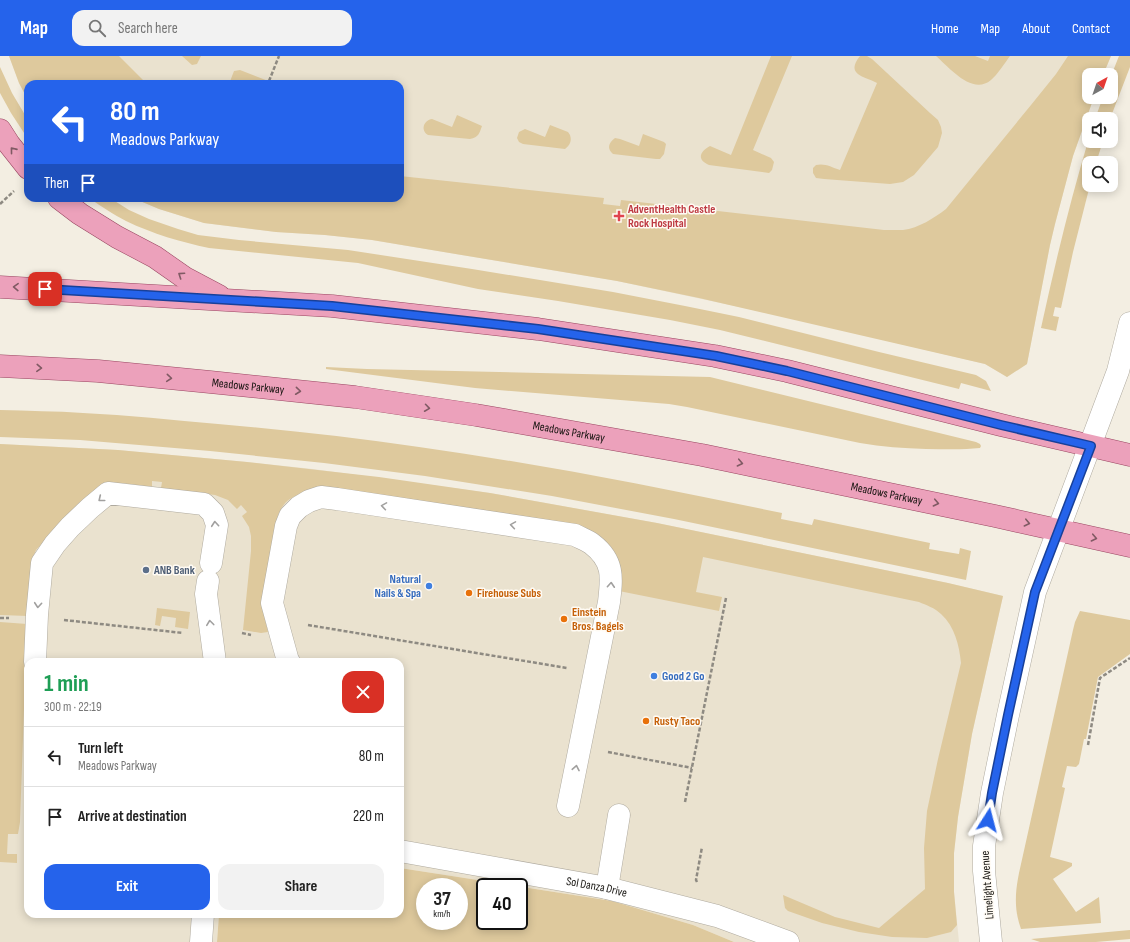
<!DOCTYPE html>
<meta charset="utf-8">
<style>
body{margin:0;font-family:"Sofia Sans Condensed",sans-serif;background:#f2f2f2;color:#222;height:100vh;display:flex;flex-direction:column;font-size:15px;white-space:nowrap}
*{box-sizing:border-box;margin:0}
p{font-size:13px;color:#767676}
.icon{flex:none;width:22px;height:22px;fill:none;stroke:currentColor;stroke-width:2;stroke-linecap:round;stroke-linejoin:round}
.map{position:relative;flex:1;overflow:hidden}
.drawer{position:absolute;left:24px;top:602px;width:380px;height:260px;display:flex;flex-direction:column;background:#fff;border-radius:12px;box-shadow:0 2px 10px #0003}
.drawer>*{flex:none}
.hud{position:absolute;left:24px;top:24px;width:380px;height:122px;border-radius:12px;box-shadow:0 2px 10px #0003;background:#2563eb;color:#fff;overflow:hidden}
.needle{width:26px;rotate:40deg}
.controls{position:absolute;left:1082px;top:12px;display:grid;gap:8px}
.controls a{display:grid;place-items:center;width:36px;height:36px;border-radius:8px;background:#fff;box-shadow:0 2px 10px #0003;font-size:20px}
.speed{position:absolute;left:416px;top:822px;display:flex;gap:8px;font-size:20px;font-weight:700;text-align:center}
.speed>*{display:grid;place-content:center;width:52px;height:52px;border-radius:50%;background:#fff;box-shadow:0 2px 10px #0003;line-height:1}
.speed small{font-size:10px;font-weight:400}
.speed .limit{border:2px solid #111;border-radius:6px;background:#fff;color:#111}
.pin{position:absolute;display:grid;place-items:center;width:34px;height:34px;color:#fff;margin:-17px;border-radius:8px;box-shadow:0 2px 6px #0006}
.me{position:absolute;width:44px;margin:-22px;rotate:9deg;stroke-linejoin:round;filter:drop-shadow(0 0 3px #0008)}
.turn{display:flex;align-items:center;gap:14px;height:84px;padding:0 20px;font-size:18px}
.turn .icon{width:52px;height:52px;stroke-width:2.5}
.turn b{display:block;font-size:28px;line-height:34px}
.then{display:flex;align-items:center;height:38px;padding:0 20px;background:#0003;gap:8px;font-size:15px}
.round{display:grid;place-items:center;flex:none;width:42px;height:42px;border-radius:12px;background:#f2f2f2}
.head{display:flex;align-items:center;justify-content:space-between;height:68px;padding:0 20px}
h1{font-size:24px;font-weight:700;line-height:30px;color:#1e9e55}
.button{display:flex;gap:8px;margin-top:auto;padding:8px 20px}
.button a{flex:1;height:46px;border-radius:12px;background:#2563eb;color:#fff;font-size:16px;font-weight:700;line-height:46px;text-align:center}
.button a+a{background:#f2f2f2;color:#222}
ul{padding:0;list-style:none}
li{display:flex;align-items:center;gap:12px;height:60px;padding:0 20px;border-top:1px solid #e0e0e0}
li div{flex:1}
li b{display:block;font-size:15px}
li em{font-style:normal}
header{display:flex;align-items:center;gap:24px;box-sizing:border-box;height:56px;padding:0 20px;background:#2563eb;color:#fff}
header strong{font-size:19px}
nav{display:flex;gap:22px;margin-inline-start:auto;font-size:14px}
.search{width:280px;height:36px;background:#f2f2f2;display:flex;align-items:center;gap:10px;box-sizing:border-box;padding:0 14px;border-radius:12px;color:#767676;font-size:15px}
.map>svg:first-child{display:block}
.built{fill:#eae2cf}
.green{fill:#dec99d;fill-rule:evenodd}
.lines{fill:none;stroke-linecap:round;stroke-linejoin:round}
.minor-casing{stroke:#afaa9f;stroke-width:23}
.major-casing{stroke:#994661;stroke-width:23}
.path{stroke:#8e8a82;stroke-width:2.5;stroke-dasharray:4 2;stroke-linecap:butt}
.minor{stroke:#fff;stroke-width:22}
.major{stroke:#eca1bb;stroke-width:22}
.oneway{stroke:#805a64}
.oneway2{stroke:#a1a09f}
.route-casing{stroke:#184099;stroke-width:10}
.route{stroke:#2563eb;stroke-width:7}
.health-dot{fill:#e0444e;stroke:#fffbf4;stroke-width:1.5}
.service-dot{fill:#5c6f8a;stroke:#fffbf4;stroke-width:1.5}
.shop-dot{fill:#3f7fe0;stroke:#fffbf4;stroke-width:1.5}
.food-dot{fill:#e8710a;stroke:#fffbf4;stroke-width:1.5}
.labels{text-anchor:middle;stroke-width:3;stroke-linejoin:round;paint-order:stroke}
.health-label{font-size:12px;font-weight:bold;fill:#be3a42;stroke:#fffbf4;text-anchor:start}
.street-label{font-size:12px;fill:#14120e;stroke:#fffbf4}
.service-label{font-size:12px;font-weight:bold;fill:#4e5e75;stroke:#fffbf4;text-anchor:start}
.shop-label{font-size:12px;font-weight:bold;fill:#366cbe;stroke:#fffbf4;text-anchor:end}
.food-label{font-size:12px;font-weight:bold;fill:#c56008;stroke:#fffbf4;text-anchor:start}
</style>
<header>
<strong>Map</strong>
<div class="search"><svg class="icon" aria-label="search" viewBox="0 0 24 24"><circle cx="10" cy="10" r="6"/><path d="M15 15l6 6"/></svg>Search here</div>
<nav><a>Home</a><a>Map</a><a>About</a><a>Contact</a></nav>
</header>
<div class="map">
<svg width="1130" height="886" viewBox="0 0 1130 886">
<rect width="100%" height="100%" fill="#f3eee2"/>
<g class="built">
<polygon points="9,0 1111,0 1103,19 1089,19 1089,41 1094,41 1073,100 1055,168 1050,189 1027,308 1007,321 985,308 800,264 617,225 372,184 325,179 276,176 204,167 159,153 133,142 400,142 400,28 28,28 28,44 19,27"/>
<polygon points="0,388 118,394 247,406 313,413 490,437 657,467 948,527 1003,540 972,678 958,761 954,797 954,836 959,886 734,886 693,869 612,845 400,812 400,606 28,606 28,858 219,858 217,886 0,886"/>
</g>
<g class="green">
<polygon points="9,0 119,0 147,28 28,28 28,44 19,27"/>
<polygon points="182,0 201,0 197,8 192,9"/>
<path d="M 771,0 L 792,0 L 753,94 L 771,102 L 774,106 L 772,114 L 769,117 L 709,109 C 697,104 699,96 710,90 L 731,99 Z"/>
<path d="M 860,0 L 867,0 L 872,3 L 930,57 L 938,64 L 941,71 L 942,77 L 938,91 L 914,119 L 903,126 L 890,128 L 824,123 L 816,122 L 813,117 L 813,112 L 816,109 C 825,107 831,111 840,114 L 877,27 C 864,20 845,19 860,0 Z"/>
<path d="M 936,0 L 975,0 L 988,5 L 990,0 L 1010,0 C 1005,7 997,19 991,24 C 972,40 949,11 936,0 Z"/>
<path d="M 1068,0 L 1111,0 L 1103,19 L 1089,19 L 1089,41 L 1094,41 L 1073,100 L 1055,168 L 1050,189 L 1027,308 L 1007,321 L 985,308 L 699,242 L 617,225 L 372,184 L 325,179 L 276,176 L 204,167 L 159,153 L 133,142 L 400,142 L 400,120 L 604,142 L 603,148 L 620,150 L 621,144 L 884,174 C 890,174 897,174 903,174 C 919,172 934,162 946,153 L 1031,49 L 1056,18 Z"/>
<polygon points="1119,0 1130,0 1130,11 1110,63 1095,63 1103,41 1111,41 1111,20"/>
<polygon points="0,11 12,37 28,64 28,83 11,57 0,37"/>
<polygon points="240,14 276,28 229,28 234,15"/>
<path d="M 457,59 L 482,70 C 479,78 479,81 470,83 L 428,79 C 420,74 424,64 432,63 L 452,71 Z"/>
<path d="M 550,69 L 568,76 L 570,79 C 572,85 570,89 565,93 L 523,88 L 519,86 L 517,82 L 519,76 L 525,73 L 545,81 Z"/>
<path d="M 643,78 L 664,86 L 666,88 L 664,98 L 660,103 L 656,103 L 613,98 C 607,93 608,87 615,82 L 620,83 L 639,90 Z"/>
<path d="M 1089,82 L 1089,85 L 1103,85 L 1096,107 L 1089,107 L 1089,129 L 1090,129 L 1073,196 L 1061,252 L 1055,251 L 1053,260 L 1059,261 L 1056,275 L 1041,272 C 1055,208 1070,145 1089,82 Z"/>
<path d="M 89,142 L 110,142 L 129,154 L 149,163 L 178,173 L 198,179 L 239,184 L 348,194 L 472,213 L 613,236 L 685,250 L 739,261 L 879,296 L 976,319 L 986,325 L 991,335 L 961,327 L 959,333 L 720,274 L 670,264 L 558,245 L 478,233 L 358,207 L 209,192 C 181,186 153,178 126,165 C 114,159 101,150 89,142 Z"/>
<path d="M 326,311 L 367,313 L 710,321 L 976,386 L 980,388 L 981,390 L 980,392 C 962,394 944,393 926,393 C 904,392 882,391 860,387 L 687,351 L 669,348 L 475,332 L 326,313 Z"/>
<path d="M 0,354 C 28,355 56,355 83,357 C 128,359 173,364 218,368 C 285,374 352,381 419,391 C 541,408 661,432 782,457 L 781,463 L 812,469 L 814,463 L 930,487 L 929,493 L 959,498 L 960,492 L 971,495 L 966,524 L 674,463 L 552,440 L 425,420 L 324,407 L 210,395 L 80,384 L 0,381 Z"/>
<path d="M 0,388 L 118,394 L 247,406 L 379,421 L 490,437 L 657,467 L 948,527 L 1003,540 L 972,678 L 958,761 L 954,797 L 954,836 L 957,869 L 951,876 L 927,882 L 892,881 L 859,876 L 822,867 L 788,855 L 785,852 L 783,839 L 835,861 L 879,872 L 925,833 L 924,792 L 927,755 L 938,703 L 961,607 C 959,589 955,571 941,558 C 935,552 926,549 919,546 L 703,501 L 696,536 L 722,541 L 719,555 L 619,535 L 610,492 L 308,435 C 291,442 286,442 278,459 L 263,554 L 268,576 L 261,577 L 243,574 L 251,495 L 251,480 L 249,471 L 242,460 L 247,456 L 241,449 L 237,453 L 228,444 L 215,439 L 161,432 L 162,426 L 152,425 L 152,431 L 121,427 L 111,427 L 47,482 L 36,494 L 32,504 L 28,560 L 0,559 Z"/>
<polygon points="157,552 190,556 188,573 175,571 176,562 162,560 160,570 155,569"/>
<path d="M 1080,555 L 1130,564 L 1130,598 L 1098,621 L 1086,683 L 1084,683 L 1079,708 L 1076,711 L 1067,710 L 1062,731 L 1065,732 L 1050,801 L 1072,807 L 1072,810 L 1053,823 L 1076,856 L 1099,841 L 1101,867 L 1021,873 C 1014,854 1015,837 1019,817 L 1073,574 L 1075,566 Z"/>
<polygon points="0,566 27,568 20,766 18,778 8,778 7,798 17,798 17,807 0,806"/>
<path d="M 400,812 L 612,845 L 693,869 L 734,886 L 217,886 L 219,858 L 400,858 ZM 425,831 L 459,831 L 459,865 L 425,865 ZM 485,831 L 519,831 L 519,865 L 485,865 Z"/>
<polygon points="1130,874 1130,883 1096,886 1040,886 1031,883"/>
</g>
<g class="lines">
<defs>
<g id="minor">
<polyline points="208,525 206,538 215,606"/>
<polyline points="35,606 37,559 42,507 55,488 70,471 90,452 108,437 204,448 213,457 217,469 211,507"/>
<path d="M 289,606 L 288,605 L 272,547 L 286,470 L 290,460 L 299,451 L 309,445 L 321,441 L 337,443 L 575,479 C 580,482 587,484 592,488 C 614,505 612,521 609,546 L 568,750"/>
<path id="s1" d="M 400,795 L 607,832 L 717,860 L 788,886"/>
<polyline points="607,832 619,759"/>
<polyline points="201,886 203,858"/>
<polyline points="991,886 984,815 984,790 992,737 1008,659 1035,536 1118,315 1130,267"/>
</g>
<g id="major">
<polyline points="0,74 9,88 28,112"/>
<polyline points="59,142 80,158 117,181 155,201 185,222 219,240"/>
<polyline points="0,231 332,250 538,273 715,300 787,315 1001,369 1130,399"/>
<path id="s2" d="M 0,310 L 98,315 L 210,326 L 355,341 L 476,359 L 702,399 L 995,460 L 1130,490"/>
</g>
</defs>
<use href="#minor" class="minor-casing"/>
<use href="#major" class="major-casing"/>
<g class="path">
<polyline points="269,25 279,0"/>
<polyline points="0,148 14,135"/>
<polyline points="0,562 9,562"/>
<polyline points="64,564 183,577"/>
<polyline points="308,569 567,612"/>
<polyline points="242,577 251,579"/>
<polyline points="1088,689 1100,622 1130,602"/>
<polyline points="608,696 692,712"/>
<polyline points="685,746 726,542"/>
<polyline points="697,826 696,824 702,791"/>
</g>
<use href="#minor" class="minor"/>
<use href="#major" class="major"/>
</g>
<defs><path id="oneway-chevron" d="M-2-3.5L2.5 0L-2 3.5" fill="none" stroke-width="1.6" stroke-linecap="round" stroke-linejoin="round"/></defs>
<g class="oneway">
<use href="#oneway-chevron" transform="translate(13 94) rotate(-129)"/>
<use href="#oneway-chevron" transform="translate(181 219) rotate(-146)"/>
<use href="#oneway-chevron" transform="translate(16 231) rotate(-178)"/>
<use href="#oneway-chevron" transform="translate(39 312) rotate(3)"/>
<use href="#oneway-chevron" transform="translate(169 322) rotate(5)"/>
<use href="#oneway-chevron" transform="translate(298 335) rotate(6)"/>
<use href="#oneway-chevron" transform="translate(427 352) rotate(8)"/>
<use href="#oneway-chevron" transform="translate(740 407) rotate(12)"/>
<use href="#oneway-chevron" transform="translate(936 447) rotate(12)"/>
<use href="#oneway-chevron" transform="translate(1027 467) rotate(13)"/>
<use href="#oneway-chevron" transform="translate(1094 482) rotate(12)"/>
</g>
<g class="oneway2">
<use href="#oneway-chevron" transform="translate(101 443) rotate(141)"/>
<use href="#oneway-chevron" transform="translate(384 450) rotate(-171)"/>
<use href="#oneway-chevron" transform="translate(215 468) rotate(-95)"/>
<use href="#oneway-chevron" transform="translate(513 469) rotate(-171)"/>
<use href="#oneway-chevron" transform="translate(611 529) rotate(-86)"/>
<use href="#oneway-chevron" transform="translate(38 549) rotate(95)"/>
<use href="#oneway-chevron" transform="translate(210 567) rotate(-97)"/>
<use href="#oneway-chevron" transform="translate(576 712) rotate(-79)"/>
</g>
<g class="lines">
<defs>
<polyline id="route" points="45,233 332,250 538,273 716,300 787,315 1001,369 1091,390 1035,536 1008,659 992,737 988,764"/>
</defs>
<use href="#route" class="route-casing"/>
<use href="#route" class="route"/>
</g>
<path class="health-dot" d="M617 154h4v4h4v4h-4v4h-4v-4h-4v-4h4z"/>
<circle class="service-dot" cx="146" cy="514" r="4"/>
<g class="shop-dot">
<circle cx="429" cy="530" r="4"/>
<circle cx="654" cy="620" r="4"/>
</g>
<g class="food-dot">
<circle cx="469" cy="537" r="4"/>
<circle cx="564" cy="563" r="4"/>
<circle cx="646" cy="665" r="4"/>
</g>
<g class="labels">
<g class="health-label">
<text x="628" y="157">AdventHealth Castle<tspan x="628" dy="14">Rock Hospital</tspan></text>
</g>
<g class="street-label">
<text dy="4" stroke="none"><textPath href="#s2" startOffset="249">Meadows Parkway</textPath></text>
<text dy="4" stroke="none"><textPath href="#s2" startOffset="573">Meadows Parkway</textPath></text>
<text dy="4" stroke="none"><textPath href="#s2" startOffset="897">Meadows Parkway</textPath></text>
<text transform="translate(987 829) rotate(-94)" y="4">Limelight Avenue</text>
<text dy="4" stroke="none"><textPath href="#s1" startOffset="200">Sol Danza Drive</textPath></text>
</g>
<g class="service-label">
<text x="154" y="518">ANB Bank</text>
</g>
<g class="shop-label">
<text x="421" y="527">Natural<tspan x="421" dy="14">Nails &amp; Spa</tspan></text>
<text x="662" y="624" text-anchor="start">Good 2 Go</text>
</g>
<g class="food-label">
<text x="477" y="541">Firehouse Subs</text>
<text x="572" y="560">Einstein<tspan x="572" dy="14">Bros. Bagels</tspan></text>
<text x="654" y="669">Rusty Taco</text>
</g>
</g>
</svg>
<div class="controls">
<a><svg class="needle" viewBox="-14 -14 28 28"><path d="M0-13l5 13h-10z" fill="#e53935"/><path d="M0 13l5-13h-10z" fill="#767676"/></svg></a>
<a><svg class="icon" aria-label="sound" viewBox="0 0 24 24"><path d="M4 9h4l5-4v14l-5-4H4zM17 9q2 3 0 6"/></svg></a>
<a><svg class="icon" aria-label="search" viewBox="0 0 24 24"><circle cx="10" cy="10" r="6"/><path d="M15 15l6 6"/></svg></a>
</div>
<div class="speed"><div>37<small>km/h</small></div><div class="limit">40</div></div>
<div class="pin" style="left:45px;top:233px;background:#d93025"><svg class="icon" aria-label="arrive" viewBox="0 0 24 24"><path d="M6 21V4h12l-3 4 3 4H6"/></svg></div>
<svg class="me" style="left:988px;top:764px" viewBox="-20 -20 40 40"><path d="M0-17L14 15 0 8-14 15z" fill="#2563eb" stroke="#fff" stroke-width="4"/></svg>
<div class="hud">
<div class="turn"><svg class="icon" aria-label="left" viewBox="0 0 24 24"><path d="M17 20v-9H6M10 6l-5 5 5 5"/></svg><div><b>80 m</b>Meadows Parkway</div></div>
<div class="then">Then<svg class="icon" aria-label="arrive" viewBox="0 0 24 24"><path d="M6 21V4h12l-3 4 3 4H6"/></svg></div>
</div>
<section class="drawer">
<div class="head"><div><h1>1 min</h1><p>300 m · 22:19</p></div><a class="round" style="background:#d93025;color:#fff"><svg class="icon" aria-label="close" viewBox="0 0 24 24"><path d="M6 6l12 12M18 6L6 18"/></svg></a></div>
<ul>
<li><svg class="icon" aria-label="left" viewBox="0 0 24 24"><path d="M17 20v-9H6M10 6l-5 5 5 5"/></svg><div><b>Turn left</b><p>Meadows Parkway</p></div><em>80 m</em></li>
<li><svg class="icon" aria-label="arrive" viewBox="0 0 24 24"><path d="M6 21V4h12l-3 4 3 4H6"/></svg><div><b>Arrive at destination</b></div><em>220 m</em></li>
</ul>
<div class="button"><a>Exit</a><a>Share</a></div>
</section>
</div>
